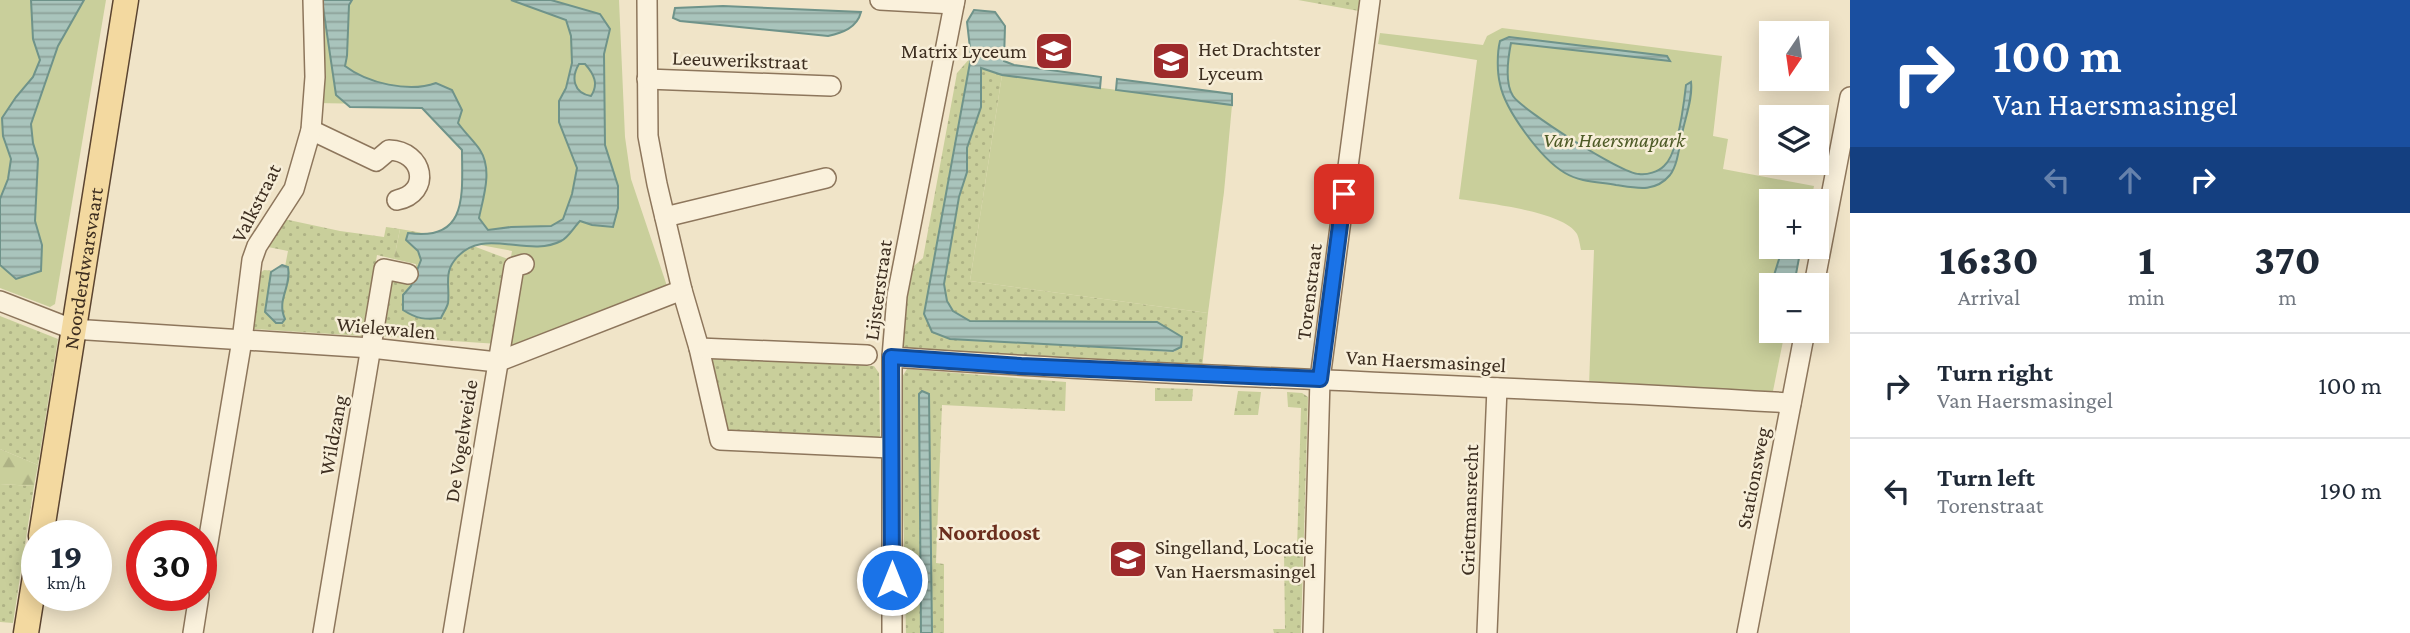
<!DOCTYPE html>
<meta charset="utf-8">
<style>
body{margin:0;font-family:"Crimson Pro",serif;background:#f6f6f7;color:#1f2937;height:100vh;display:flex;flex-direction:column;font-size:26px;white-space:nowrap}
*{box-sizing:border-box;margin:0}
p{font-size:23px;color:#747a83}
.icon{flex:none;width:38px;height:38px;fill:none;stroke:currentColor;stroke-width:2;stroke-linecap:round;stroke-linejoin:round}
.map{position:relative;flex:1;overflow:hidden}
.drawer{display:flex;flex-direction:column;background:#fff;width:560px}
.drawer>*{flex:none}
.top-card{background:#1a4fa0;color:#fff;overflow:hidden}
.needle{width:46px;rotate:193deg}
.controls{position:absolute;left:1759px;top:21px;display:grid;gap:14px}
.controls a{display:grid;place-items:center;width:70px;height:70px;border-radius:0px;background:#fff;box-shadow:0 4px 18px #0003;font-size:35px}
.speed{position:absolute;left:21px;top:520px;display:flex;gap:14px;font-size:35px;font-weight:700;text-align:center}
.speed>*{display:grid;place-content:center;width:91px;height:91px;border-radius:50%;background:#fff;box-shadow:0 4px 18px #0003;line-height:1}
.speed small{font-size:18px;font-weight:400}
.speed .limit{border:10px solid #d22;background:#fff;color:#111}
.pin{position:absolute;display:grid;place-items:center;width:60px;height:60px;color:#fff;margin:-30px;border-radius:14px;box-shadow:0 4px 10px #0006}
.me{position:absolute;width:77px;margin:-38px;rotate:0deg;stroke-linejoin:round;filter:drop-shadow(0 0 5px #0008)}
.turn{display:flex;align-items:center;gap:24px;height:147px;padding:0 28px;font-size:32px}
.turn .icon{width:91px;height:91px;stroke-width:2.5}
.turn b{display:block;font-size:49px;line-height:60px}
.lanes{display:flex;align-items:center;height:66px;padding:0 28px;background:#0003;justify-content:center;gap:35px;direction:ltr}
.lanes .off{opacity:.35}
.eta{display:flex;justify-content:space-evenly;align-items:center;height:119px;text-align:center}
.eta b{font-size:42px;font-weight:800;line-height:49px}
ul{padding:0;list-style:none}
li{display:flex;align-items:center;gap:21px;height:105px;padding:0 28px;border-top:2px solid #e0e1e3}
li div{flex:1}
li b{display:block;font-size:26px}
li em{font-style:normal}
main{display:flex;flex:1;min-height:0}
.map>svg:first-child{display:block}
.grass{fill:url(#grass-dots)}
.forest{fill:url(#forest-firs)}
.park{fill:#c9cf9b}
.water{fill:url(#water-rules);stroke:#6f938a;stroke-width:2;fill-rule:evenodd}
.lines{fill:none;stroke-linecap:round;stroke-linejoin:round}
.minor-casing{stroke:#8d765c;stroke-width:22}
.major-casing{stroke:#5b4430;stroke-width:27}
.minor{stroke:#faf1dc;stroke-width:19}
.major{stroke:#f3d9a0;stroke-width:24}
.route-casing{stroke:#114b97;stroke-width:18}
.route{stroke:#1a73e8;stroke-width:12}
.labels{text-anchor:middle;stroke-width:5;stroke-linejoin:round;paint-order:stroke}
.poi-label{font-size:21px;fill:#3d2e20;stroke:#f7eed8;text-anchor:start}
.street-label{font-size:21px;fill:#3d2e20;stroke:#f7eed8}
.park-label{font-size:21px;font-style:italic;fill:#4d5a26;stroke:#f7eed8}
.neighbourhood-label{font-size:23px;font-weight:bold;fill:#6b2e1e;stroke:#f7eed8}
</style>
<main>
<div class="map">
<svg width="1850" height="633" viewBox="0 0 1850 633">
<defs>
<pattern id="grass-dots" width="8" height="8" patternUnits="userSpaceOnUse" patternTransform="scale(1.75)"><rect width="8" height="8" fill="#c9cf9b"/><path d="M2 2h.1M6 6h.1" fill="none" stroke="#aeb285" stroke-width="1.8" stroke-linecap="round"/></pattern>
<pattern id="forest-firs" width="22" height="20" patternUnits="userSpaceOnUse" patternTransform="scale(1.75)"><rect width="22" height="20" fill="#c9cf9b"/><path d="M5 1l3.5 6h-7zM16 11l3.5 6h-7z" fill="#aeb285"/></pattern>
<pattern id="water-rules" width="6" height="5" patternUnits="userSpaceOnUse" patternTransform="scale(1.75)"><rect width="6" height="5" fill="#a9c4bc"/><path d="M0 2.5h6" fill="none" stroke="#8ba098"/></pattern>
</defs>
<rect width="100%" height="100%" fill="#f0e4c8"/>
<g class="grass">
<polygon points="1298,0 1360,0 1359,11"/>
<polygon points="971,57 924,314 932,332 950,339 1174,352 1181,346 970,321 953,311 947,301 944,284 959,197 967,172 967,148 981,107 981,67 1002,75 970,281 1208,313 1202,368 905,349 899,340 903,308 914,266 923,258 957,73"/>
<polygon points="284,219 340,231 384,237 386,227 400,229 394,259 377,255 363,336 253,329 257,276 264,270 284,272 288,251 268,247"/>
<polygon points="452,238 513,261 498,344 379,336 389,280 412,280 416,264 424,266"/>
<polygon points="0,316 58,339 38,465 0,449"/>
<polygon points="708,356 874,366 879,373 880,436 875,439 728,433"/>
<polygon points="907,369 1066,382 1065,411 942,405 936,563 944,564 944,633 906,633 900,380"/>
<polygon points="1155,388 1193,389 1192,401 1155,401"/>
<polygon points="1238,391 1261,392 1258,415 1234,415"/>
<polygon points="1287,392 1302,393 1308,397 1301,633 1274,633 1273,629 1285,629 1284,551 1297,550 1301,408 1288,407"/>
<polygon points="0,484 34,486 13,623 0,622"/>
</g>
<g class="forest">
<polygon points="400,229 452,238 424,266 394,259"/>
<polygon points="0,449 38,465 34,486 0,484"/>
</g>
<g class="park">
<polygon points="0,0 106,0 55,304 50,307 0,288"/>
<polygon points="318,0 619,0 625,137 631,179 669,292 494,354 512,251 475,244 465,197 464,148 424,105 316,103"/>
<path d="M 1502,28 L 1722,56 L 1713,136 L 1728,139 L 1723,169 L 1814,186 L 1811,201 L 1771,201 L 1771,247 L 1802,247 L 1794,285 L 1771,285 L 1771,331 L 1785,331 L 1772,396 L 1589,386 L 1594,250 L 1581,250 C 1580,245 1579,238 1577,234 C 1564,211 1484,203 1459,199 L 1477,60 L 1378,44 L 1380,33 L 1483,45 L 1487,36 Z"/>
<polygon points="1002,75 1232,105 1224,192 1208,313 970,281"/>
</g>
<g class="water">
<polygon points="31,0 84,0 58,46 31,124 33,143 38,159 35,221 42,245 41,271 16,279 0,265 0,199 8,179 11,159 3,136 2,118 16,97 33,77 40,60 33,39"/>
<path d="M 322,0 L 352,0 L 349,5 L 347,56 L 345,66 C 367,83 409,93 436,83 L 452,90 L 462,110 L 458,123 C 465,133 474,141 480,150 C 493,170 483,198 479,218 L 488,230 L 511,227 L 551,226 L 563,219 L 572,194 L 577,168 L 559,122 L 559,101 L 566,88 L 572,63 L 571,36 L 566,20 L 511,0 L 551,0 L 600,14 L 610,29 L 604,54 L 605,145 L 618,186 L 618,208 L 613,227 L 592,225 L 580,221 C 574,227 568,238 561,241 C 527,259 481,224 454,261 C 444,274 450,289 448,303 C 447,308 443,313 441,318 C 425,320 417,319 403,310 L 403,295 L 411,286 L 421,260 L 418,251 L 406,240 L 408,233 C 469,242 462,193 462,150 L 422,108 L 350,107 L 336,95 ZM 579,64 L 585,64 C 594,74 599,84 591,96 C 573,93 571,77 579,64 Z"/>
<path d="M 723,6 L 861,12 C 857,28 842,33 828,36 L 680,21 L 673,18 L 675,8 Z"/>
<polygon points="974,10 995,12 1005,26 1004,61 1014,65 1101,77 1100,88 1002,75 981,68 981,107 967,148 967,172 959,197 944,284 947,301 953,311 970,321 1157,322 1182,337 1181,347 1173,351 950,339 932,332 924,314 971,57 967,22"/>
<path d="M 1509,37 L 1667,56 L 1670,61 L 1511,43 C 1508,58 1504,82 1513,96 C 1522,110 1622,174 1639,174 C 1647,175 1658,172 1664,166 C 1678,154 1684,103 1686,85 L 1691,82 C 1693,98 1685,118 1682,134 C 1679,147 1678,164 1670,175 C 1655,193 1636,188 1616,185 C 1599,182 1580,182 1565,173 C 1541,159 1505,110 1500,84 C 1497,72 1497,53 1500,41 Z"/>
<polygon points="1117,79 1232,94 1232,105 1116,90"/>
<polygon points="1786,247 1801,247 1794,285 1771,285 1780,256"/>
<path d="M 282,265 L 288,267 C 292,287 276,299 285,319 L 282,323 L 276,323 L 265,312 L 271,272 Z"/>
<polygon points="922,391 929,394 932,633 921,633 919,394"/>
</g>
<g class="lines">
<defs>
<g id="minor">
<polyline points="647,0 648,136 657,184 682,290 699,348 720,440 890,448"/>
<polyline points="880,0 954,4"/>
<polyline points="647,79 831,86"/>
<path d="M 311,130 L 376,161 L 389,150 C 424,151 432,193 397,200"/>
<polyline points="665,217 826,178"/>
<polyline points="1814,285 1850,97"/>
<polyline points="0,301 72,329 371,348 497,362 682,290"/>
<polyline points="699,348 867,355"/>
<path d="M 892,357 C 1191,378 1491,384 1791,403"/>
<polyline points="201,584 242,340 252,260 257,246 294,189 311,130 315,77 313,0"/>
<polyline points="193,633 199,595"/>
<polyline points="323,633 384,269 408,274"/>
<polyline points="453,633 514,267 524,264"/>
<polyline points="892,633 892,357 897,296 955,0"/>
<polyline points="1313,633 1320,379 1370,0"/>
<polyline points="1487,633 1497,388"/>
<polyline points="1747,633 1805,331"/>
</g>
<g id="major">
<path id="s1" d="M 41,536 L 126,0"/>
<polyline points="26,633 37,564"/>
</g>
</defs>
<use href="#minor" class="minor-casing"/>
<use href="#major" class="major-casing"/>
<use href="#minor" class="minor"/>
<use href="#major" class="major"/>
</g>
<g class="lines">
<defs>
<polyline id="route" points="892,580 891,357 1021,366 1320,379 1344,194"/>
</defs>
<use href="#route" class="route-casing"/>
<use href="#route" class="route"/>
</g>
<defs>
<symbol id="school-square" viewBox="-11 -11 22 22"><rect x="-9" y="-9" width="18" height="18" rx="4" fill="#9e2a2b" stroke="#f7eed8"/><path d="M0-5L7-2L0 1L-7-2ZM-4 1L0 2.5L4 1V4Q0 6-4 4Z" fill="#fff"/></symbol>
</defs>
<g fill-rule="evenodd">
<use href="#school-square" x="1032" y="29" width="44" height="44"/>
<use href="#school-square" x="1149" y="39" width="44" height="44"/>
<use href="#school-square" x="1106" y="537" width="44" height="44"/>
</g>
<g class="labels">
<g class="poi-label">
<text x="1198" y="56">Het Drachtster<tspan x="1198" dy="24">Lyceum</tspan></text>
<text x="1027" y="58" text-anchor="end">Matrix Lyceum</text>
<text x="1155" y="554">Singelland, Locatie<tspan x="1155" dy="24">Van Haersmasingel</tspan></text>
</g>
<g class="street-label">
<text transform="translate(740 60) rotate(2)" y="7">Leeuwerikstraat</text>
<text transform="translate(256 203) rotate(-63)" y="7">Valkstraat</text>
<text dy="7" stroke="none"><textPath href="#s1" startOffset="271">Noorderdwarsvaart</textPath></text>
<text transform="translate(878 290) rotate(-82)" y="7">Lijsterstraat</text>
<text transform="translate(1309 292) rotate(-83)" y="7">Torenstraat</text>
<text transform="translate(386 328) rotate(5)" y="7">Wielewalen</text>
<text transform="translate(1426 361) rotate(3)" y="7">Van Haersmasingel</text>
<text transform="translate(333 435) rotate(-80)" y="7">Wildzang</text>
<text transform="translate(461 441) rotate(-81)" y="7">De Vogelweide</text>
<text transform="translate(1753 478) rotate(-79)" y="7">Stationsweg</text>
<text transform="translate(1469 510) rotate(-88)" y="7">Grietmansrecht</text>
</g>
<g class="park-label">
<text x="1614" y="147">Van Haersmapark</text>
</g>
<g class="neighbourhood-label">
<text x="989" y="540">Noordoost</text>
</g>
</g>
</svg>
<div class="controls">
<a><svg class="needle" viewBox="-14 -14 28 28"><path d="M0-13l5 13h-10z" fill="#e53935"/><path d="M0 13l5-13h-10z" fill="#747a83"/></svg></a>
<a><svg class="icon" aria-label="layers" viewBox="0 0 24 24"><path d="M12 4l9 5-9 5-9-5zM3 14l9 5 9-5"/></svg></a>
<a>+</a>
<a>−</a>
</div>
<div class="speed"><div>19<small>km/h</small></div><div class="limit">30</div></div>
<div class="pin" style="left:1344px;top:194px;background:#d93025"><svg class="icon" aria-label="arrive" viewBox="0 0 24 24"><path d="M6 21V4h12l-3 4 3 4H6"/></svg></div>
<svg class="me" style="left:892px;top:580px" viewBox="-20 -20 40 40"><circle r="17" fill="#1a73e8" stroke="#fff" stroke-width="3"/><path d="M0-11L8 9 0 5-8 9z" fill="#fff"/></svg>
</div>
<section class="drawer">
<div class="top-card">
<div class="turn"><svg class="icon" aria-label="right" viewBox="0 0 24 24"><path d="M7 20v-9h11M14 6l5 5-5 5"/></svg><div><b>100 m</b>Van Haersmasingel</div></div>
<div class="lanes"><svg class="icon off" aria-label="left" viewBox="0 0 24 24"><path d="M17 20v-9H6M10 6l-5 5 5 5"/></svg><svg class="icon off" aria-label="ahead" viewBox="0 0 24 24"><path d="M12 20V5M6 11l6-6 6 6"/></svg><svg class="icon" aria-label="right" viewBox="0 0 24 24"><path d="M7 20v-9h11M14 6l5 5-5 5"/></svg></div>
</div>
<div class="eta">
<div><b>16:30</b><p>Arrival</p></div>
<div><b>1</b><p>min</p></div>
<div><b>370</b><p>m</p></div>
</div>
<ul>
<li><svg class="icon" aria-label="right" viewBox="0 0 24 24"><path d="M7 20v-9h11M14 6l5 5-5 5"/></svg><div><b>Turn right</b><p>Van Haersmasingel</p></div><em>100 m</em></li>
<li><svg class="icon" aria-label="left" viewBox="0 0 24 24"><path d="M17 20v-9H6M10 6l-5 5 5 5"/></svg><div><b>Turn left</b><p>Torenstraat</p></div><em>190 m</em></li>
</ul>
</section>
</main>
